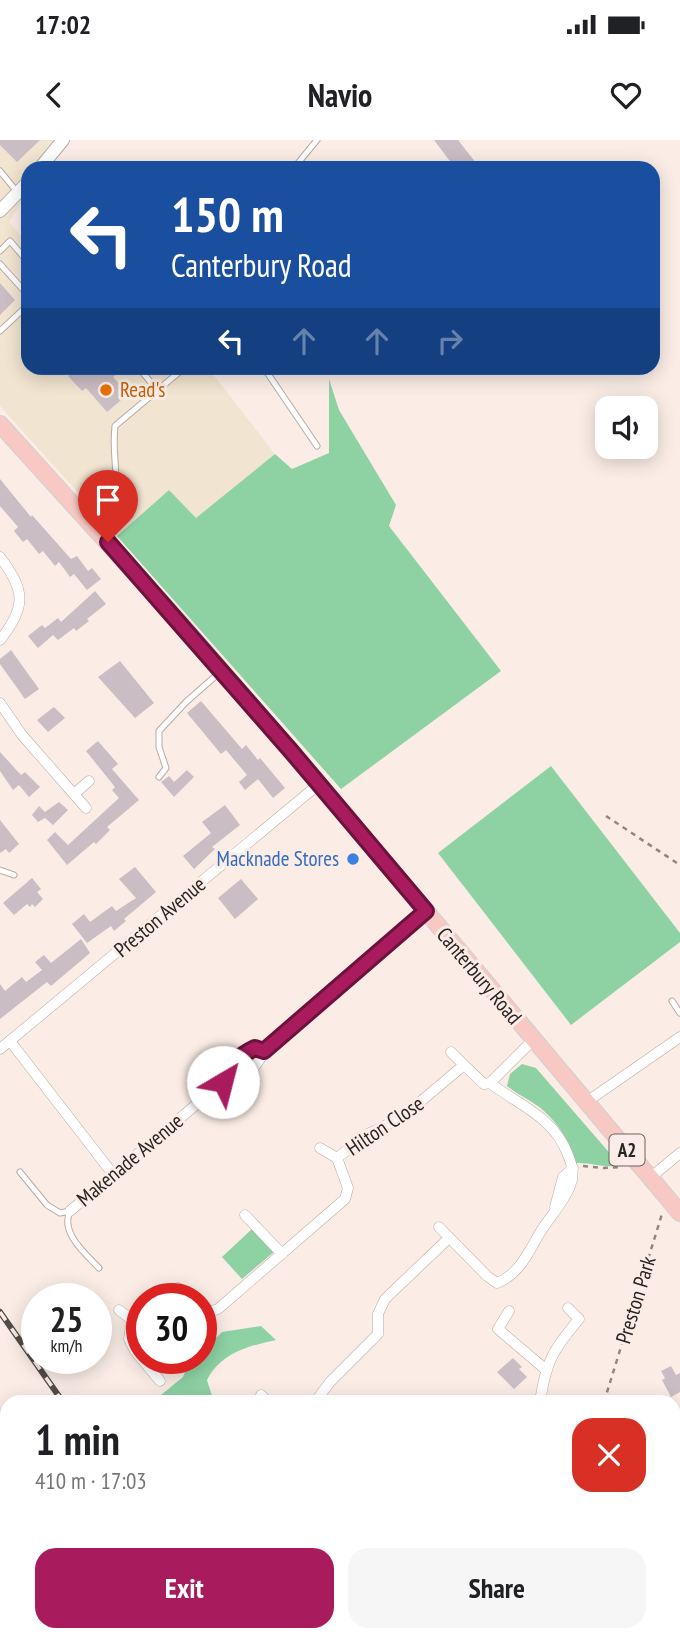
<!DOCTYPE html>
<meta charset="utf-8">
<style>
body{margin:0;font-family:"PT Sans Narrow",sans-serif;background:#f6f6f6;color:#202124;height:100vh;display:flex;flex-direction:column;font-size:26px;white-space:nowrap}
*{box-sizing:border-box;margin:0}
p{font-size:23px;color:#757577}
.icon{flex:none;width:38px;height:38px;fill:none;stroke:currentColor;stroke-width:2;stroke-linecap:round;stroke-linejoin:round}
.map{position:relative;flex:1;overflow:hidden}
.sheet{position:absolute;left:0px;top:1255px;width:681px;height:247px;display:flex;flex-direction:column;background:#fff;border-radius:21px 21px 0 0;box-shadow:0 4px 18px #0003}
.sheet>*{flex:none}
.banner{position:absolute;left:21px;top:21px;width:639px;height:214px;border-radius:21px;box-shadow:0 4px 18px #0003;background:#1a4fa0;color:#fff;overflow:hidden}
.controls{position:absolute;left:595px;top:256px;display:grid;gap:14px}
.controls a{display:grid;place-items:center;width:63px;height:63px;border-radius:14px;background:#fff;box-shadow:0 4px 18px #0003;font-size:35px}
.speed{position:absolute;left:21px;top:1143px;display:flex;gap:14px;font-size:35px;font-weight:700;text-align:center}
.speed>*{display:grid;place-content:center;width:91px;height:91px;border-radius:50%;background:#fff;box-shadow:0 4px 18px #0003;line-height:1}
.speed small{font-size:18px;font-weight:400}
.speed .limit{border:10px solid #d22;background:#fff;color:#111}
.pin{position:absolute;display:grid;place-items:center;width:60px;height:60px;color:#fff;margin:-72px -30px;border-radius:50% 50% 50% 0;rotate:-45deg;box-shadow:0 0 7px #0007}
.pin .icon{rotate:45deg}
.me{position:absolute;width:77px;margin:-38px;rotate:37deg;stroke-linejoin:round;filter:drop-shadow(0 0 5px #0008)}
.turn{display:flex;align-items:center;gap:24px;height:147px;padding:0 35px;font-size:32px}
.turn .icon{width:91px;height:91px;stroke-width:2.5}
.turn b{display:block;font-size:49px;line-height:60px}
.lanes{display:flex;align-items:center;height:66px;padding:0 35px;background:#0003;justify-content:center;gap:35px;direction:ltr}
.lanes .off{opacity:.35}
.round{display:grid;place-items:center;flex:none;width:74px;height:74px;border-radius:21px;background:#f6f6f6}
.overview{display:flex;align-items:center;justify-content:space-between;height:119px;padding:0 35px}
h1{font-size:42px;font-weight:600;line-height:52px}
.cta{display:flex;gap:14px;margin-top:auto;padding:14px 35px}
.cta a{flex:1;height:80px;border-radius:21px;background:#a81c5e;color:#fff;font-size:28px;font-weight:600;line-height:80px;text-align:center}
.cta a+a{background:#f6f6f6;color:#202124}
.status{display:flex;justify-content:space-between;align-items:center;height:49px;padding:0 35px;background:#fff;direction:ltr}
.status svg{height:19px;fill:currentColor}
header{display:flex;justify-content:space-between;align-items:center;height:91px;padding:0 35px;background:#fff;font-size:32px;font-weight:600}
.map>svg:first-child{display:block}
.commercial{fill:#f1e4d0}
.industrial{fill:#f9dee1}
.green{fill:#8ed2a4}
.building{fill:#cabdc4}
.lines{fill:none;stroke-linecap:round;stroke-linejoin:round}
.service-casing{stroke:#b8aba5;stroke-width:7}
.minor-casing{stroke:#b8aba5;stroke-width:11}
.tertiary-casing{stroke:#b8aba5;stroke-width:14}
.primary-casing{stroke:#d0cfcf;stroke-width:18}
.path{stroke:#908783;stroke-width:2.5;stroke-dasharray:5 5;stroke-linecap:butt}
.service{stroke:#fff;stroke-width:5}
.minor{stroke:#fff;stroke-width:10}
.tertiary{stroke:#fff;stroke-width:12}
.primary{stroke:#f8c8c4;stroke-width:16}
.rail-casing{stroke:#534c49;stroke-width:6}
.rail{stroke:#fbede6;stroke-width:3.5;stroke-dasharray:10;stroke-linecap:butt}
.route-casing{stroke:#6d123d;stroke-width:18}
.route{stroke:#a81c5e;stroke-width:12}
.food-dot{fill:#e8710a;stroke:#fbede6;stroke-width:2.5}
.shop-dot{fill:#3f7fe0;stroke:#fbede6;stroke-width:2.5}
.labels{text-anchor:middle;stroke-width:6;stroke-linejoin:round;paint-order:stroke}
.shield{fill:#fbede6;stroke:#69615e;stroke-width:2}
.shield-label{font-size:19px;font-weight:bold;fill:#2a2523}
.food-label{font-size:21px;fill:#c56008;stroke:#fbede6;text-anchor:start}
.shop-label{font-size:21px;fill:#366cbe;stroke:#fbede6;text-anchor:end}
.street-label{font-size:21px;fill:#2a2523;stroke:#fbede6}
</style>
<div class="status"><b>17:02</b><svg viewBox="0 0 49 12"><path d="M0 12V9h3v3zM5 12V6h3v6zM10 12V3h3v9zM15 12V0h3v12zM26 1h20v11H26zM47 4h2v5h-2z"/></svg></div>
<header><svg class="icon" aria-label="back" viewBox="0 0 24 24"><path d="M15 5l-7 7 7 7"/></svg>Navio<svg class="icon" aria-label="heart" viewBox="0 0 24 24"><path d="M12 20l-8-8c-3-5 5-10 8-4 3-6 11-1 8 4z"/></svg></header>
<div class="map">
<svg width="680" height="1500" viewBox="0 0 680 1500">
<rect width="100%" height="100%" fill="#fbede6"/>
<polygon class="commercial" points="0,0 59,0 42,28 28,28 28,51 9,82 28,104 28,228 208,228 275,314 196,379 169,350 117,396 0,266"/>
<polygon class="industrial" points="0,1322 7,1326 7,1393 0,1390"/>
<g class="green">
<polygon points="329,239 339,270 396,365 389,386 501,531 341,649 117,396 169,350 196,378 275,314 292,329 329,313"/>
<polygon points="551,626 680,793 680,802 571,885 438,713"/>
<path d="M 522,924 L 536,928 L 620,1025 C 607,1029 590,1022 576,1023 C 569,1003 560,985 544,971 C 533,961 519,956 507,946 L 510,934 Z"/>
<polygon points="253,1088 275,1111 242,1139 222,1117"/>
<path d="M 261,1186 L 276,1200 C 248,1206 221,1213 207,1240 L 214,1262 L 158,1262 L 156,1259 L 183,1237 L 188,1225 L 196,1218 L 201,1218 L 201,1213 L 222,1192 Z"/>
<polygon points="0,1392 7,1395 7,1494 155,1494 159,1500 0,1500"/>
</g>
<g class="building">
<polygon points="0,0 40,0 17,22 0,5"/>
<polygon points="434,0 458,0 480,28 455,28"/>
<polygon points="0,143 15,160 0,175"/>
<polygon points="78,228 124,228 113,237 128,254 107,272 86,248 82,251 68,236"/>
<polygon points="0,339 31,377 32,375 71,419 77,416 88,431 92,428 101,439 87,450 74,434 70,437 59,422 55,426 43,411 39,414 27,399 23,402 14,391 18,387 0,366"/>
<polygon points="95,451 106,464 87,479 89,481 76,491 74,488 58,500 53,495 38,508 28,496 42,485 45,488 58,478 61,482"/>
<polygon points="11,510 39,549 25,559 0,524 0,519"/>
<polygon points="120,521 154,563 135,578 98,537"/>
<polygon points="201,561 242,609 246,605 258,620 260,618 285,648 273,658 258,639 245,650 239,642 247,635 226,610 221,614 187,573"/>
<polygon points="54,567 65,578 48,592 37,580"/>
<polygon points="98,601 118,624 112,629 139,660 107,687 110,690 96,704 94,702 67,725 47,700 55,692 68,705 119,658 112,650 115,647 86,611"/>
<polygon points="0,612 21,635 25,632 40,647 29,657 19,645 13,650 0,631"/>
<polygon points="187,630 194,637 174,657 161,642 169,636 174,642"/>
<polygon points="59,662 68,670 53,685 45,678 38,682 32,675 39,666 45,672"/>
<polygon points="225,665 240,685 212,707 215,709 194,729 183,716 211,693 202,682"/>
<polygon points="0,680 19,704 9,713 6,709 0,713"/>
<polygon points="135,727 156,752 124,779 126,781 114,791 111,786 87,803 72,784 84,774 90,782 112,766 116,771 136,758 119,739"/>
<polygon points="32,738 41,749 37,752 43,759 35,767 32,764 30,767 27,764 14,775 3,763"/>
<polygon points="241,739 258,759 235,779 218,758"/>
<polygon points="81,799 90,813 51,846 47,842 0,879 0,844 5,851 22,837 26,842 42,830 35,822 44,815 51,823"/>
<polygon points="513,1218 522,1227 519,1229 527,1237 514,1249 497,1232"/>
<polygon points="671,1226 676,1235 680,1233 680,1252 671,1257 662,1240 665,1238 661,1231"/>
</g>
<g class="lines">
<defs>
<g id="service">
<polyline points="294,28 317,0"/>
<polyline points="0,31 18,53"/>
<polyline points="0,111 10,101 28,122"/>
<polyline points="0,124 28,155"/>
<polyline points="0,191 28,165"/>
<polyline points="139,228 157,250"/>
<polyline points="264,228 317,306"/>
<path d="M 94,382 C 129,343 110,330 115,286 L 184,228"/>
<polyline points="159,637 166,628 159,607 159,591 186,562 219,533"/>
<polyline points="0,730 14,735"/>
<polyline points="672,861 680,873"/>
<path d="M 20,1032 L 47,1065 L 60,1073 L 70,1071 C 60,1093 85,1113 99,1128"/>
<polyline points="161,1494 165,1500"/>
</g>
<g id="minor">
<path d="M 0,417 C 25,450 27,467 0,500"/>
<polyline points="0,563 22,595 86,668"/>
<polyline points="74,654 89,641"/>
<polyline points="10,901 112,1033"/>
<polyline points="0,909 319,644"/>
<polyline points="451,912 464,925"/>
<path d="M 223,942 C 244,941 256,929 264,911 L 426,771"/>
<polyline points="585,963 680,897"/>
<polyline points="320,1008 337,1018"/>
<polyline points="650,1038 680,1013"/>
<polyline points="555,1067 563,1037 573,1028"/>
<path d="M 70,1071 L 223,942 C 228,927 240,915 255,908 L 264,911"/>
<polyline points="245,1075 282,1114"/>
<path d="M 439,1087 L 487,1136 L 497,1143 C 520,1134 529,1111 541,1091 C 550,1077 565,1060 570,1046 C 575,1034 572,1025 568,1015 C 554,977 520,966 490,943"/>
<polyline points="165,1158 178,1148 188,1158"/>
<polyline points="201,1168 212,1171 218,1169 345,1059 348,1048 337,1018 368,994 401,978 464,925 484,944 490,943 533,900"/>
<polyline points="119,1170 132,1180"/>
<polyline points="509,1171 498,1189 545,1229"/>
<polyline points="142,1175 132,1180 129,1199 135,1211 160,1241"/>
<polyline points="261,1255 268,1262"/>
<polyline points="315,1262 330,1242 378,1194 378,1174 385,1159 449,1098"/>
<path d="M 540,1262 C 546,1221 553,1210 579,1179 L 568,1168"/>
<polyline points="674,1283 680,1276"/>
<polyline points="602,1494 605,1500"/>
<polyline points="674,1494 680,1487"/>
</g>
<g id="tertiary">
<polyline points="40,28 63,0"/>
<polyline points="0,71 28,42"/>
</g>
<polyline id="primary" points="0,284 182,485 319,644 680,1073"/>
</defs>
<use href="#service" class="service-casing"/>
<use href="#minor" class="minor-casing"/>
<use href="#tertiary" class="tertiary-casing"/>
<use href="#primary" class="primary-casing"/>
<g class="path">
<polyline points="606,676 680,725"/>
<polyline points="583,1026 604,1028 622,1027"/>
<polyline points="604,1262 662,1074"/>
<polyline points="0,1404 7,1407"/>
<polyline points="0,1439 7,1441"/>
<polyline points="115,1494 119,1500"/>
<polyline points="136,1494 141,1500"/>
<polyline points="527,1500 529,1494"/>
</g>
<use href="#service" class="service"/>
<use href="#minor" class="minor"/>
<use href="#tertiary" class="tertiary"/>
<use href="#primary" class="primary"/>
<defs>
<g id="rail">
<polyline points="0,1172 63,1262"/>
<polyline points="0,1300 7,1305"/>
<polyline points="207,1494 211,1500"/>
<polyline points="224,1494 229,1500"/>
<polyline points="241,1494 245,1500"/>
</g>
</defs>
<use href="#rail" class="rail-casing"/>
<use href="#rail" class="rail"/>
</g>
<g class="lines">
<defs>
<path id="route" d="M 108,402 L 291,611 L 426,771 L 264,911 L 255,908 C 240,915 228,927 223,942"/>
</defs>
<use href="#route" class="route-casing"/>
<use href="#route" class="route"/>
</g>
<circle class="food-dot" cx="106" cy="250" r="7"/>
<circle class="shop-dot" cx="353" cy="719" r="7"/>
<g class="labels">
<rect class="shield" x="609.5" y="994.5" width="35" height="31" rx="5"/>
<g class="shield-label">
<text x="627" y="1017">A2</text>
</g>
<g class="food-label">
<text x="120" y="257">Read's</text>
</g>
<g class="shop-label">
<text x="339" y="726">Macknade Stores</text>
</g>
<g class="street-label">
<text transform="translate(160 777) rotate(-40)" y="7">Preston Avenue</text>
<text transform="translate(479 836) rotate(50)" y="7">Canterbury Road</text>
<text transform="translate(385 986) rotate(-34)" y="7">Hilton Close</text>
<text transform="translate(130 1020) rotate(-40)" y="7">Makenade Avenue</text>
<text transform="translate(636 1160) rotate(-73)" y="7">Preston Park</text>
</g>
</g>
</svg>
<div class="controls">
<a><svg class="icon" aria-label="sound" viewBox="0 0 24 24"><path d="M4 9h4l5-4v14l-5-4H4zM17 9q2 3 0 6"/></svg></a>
</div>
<div class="speed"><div>25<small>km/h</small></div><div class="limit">30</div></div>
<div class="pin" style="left:108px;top:402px;background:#d93025"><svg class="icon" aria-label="arrive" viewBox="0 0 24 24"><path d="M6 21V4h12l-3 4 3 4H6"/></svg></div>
<svg class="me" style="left:223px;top:942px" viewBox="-20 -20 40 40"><circle r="19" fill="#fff"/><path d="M0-13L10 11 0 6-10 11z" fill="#a81c5e"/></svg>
<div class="banner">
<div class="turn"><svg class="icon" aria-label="left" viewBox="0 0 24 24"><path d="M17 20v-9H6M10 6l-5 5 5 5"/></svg><div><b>150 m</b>Canterbury Road</div></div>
<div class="lanes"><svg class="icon" aria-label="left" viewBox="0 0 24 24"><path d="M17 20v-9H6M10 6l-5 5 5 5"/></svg><svg class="icon off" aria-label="ahead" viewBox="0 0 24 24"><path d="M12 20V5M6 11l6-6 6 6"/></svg><svg class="icon off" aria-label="ahead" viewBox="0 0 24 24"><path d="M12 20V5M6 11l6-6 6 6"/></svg><svg class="icon off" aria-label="right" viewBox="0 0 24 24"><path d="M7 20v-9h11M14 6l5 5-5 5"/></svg></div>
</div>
<section class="sheet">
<div class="overview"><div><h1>1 min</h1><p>410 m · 17:03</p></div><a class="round" style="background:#d93025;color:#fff"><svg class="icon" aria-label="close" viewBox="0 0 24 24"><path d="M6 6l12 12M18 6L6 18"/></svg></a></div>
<div class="cta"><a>Exit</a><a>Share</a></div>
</section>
</div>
